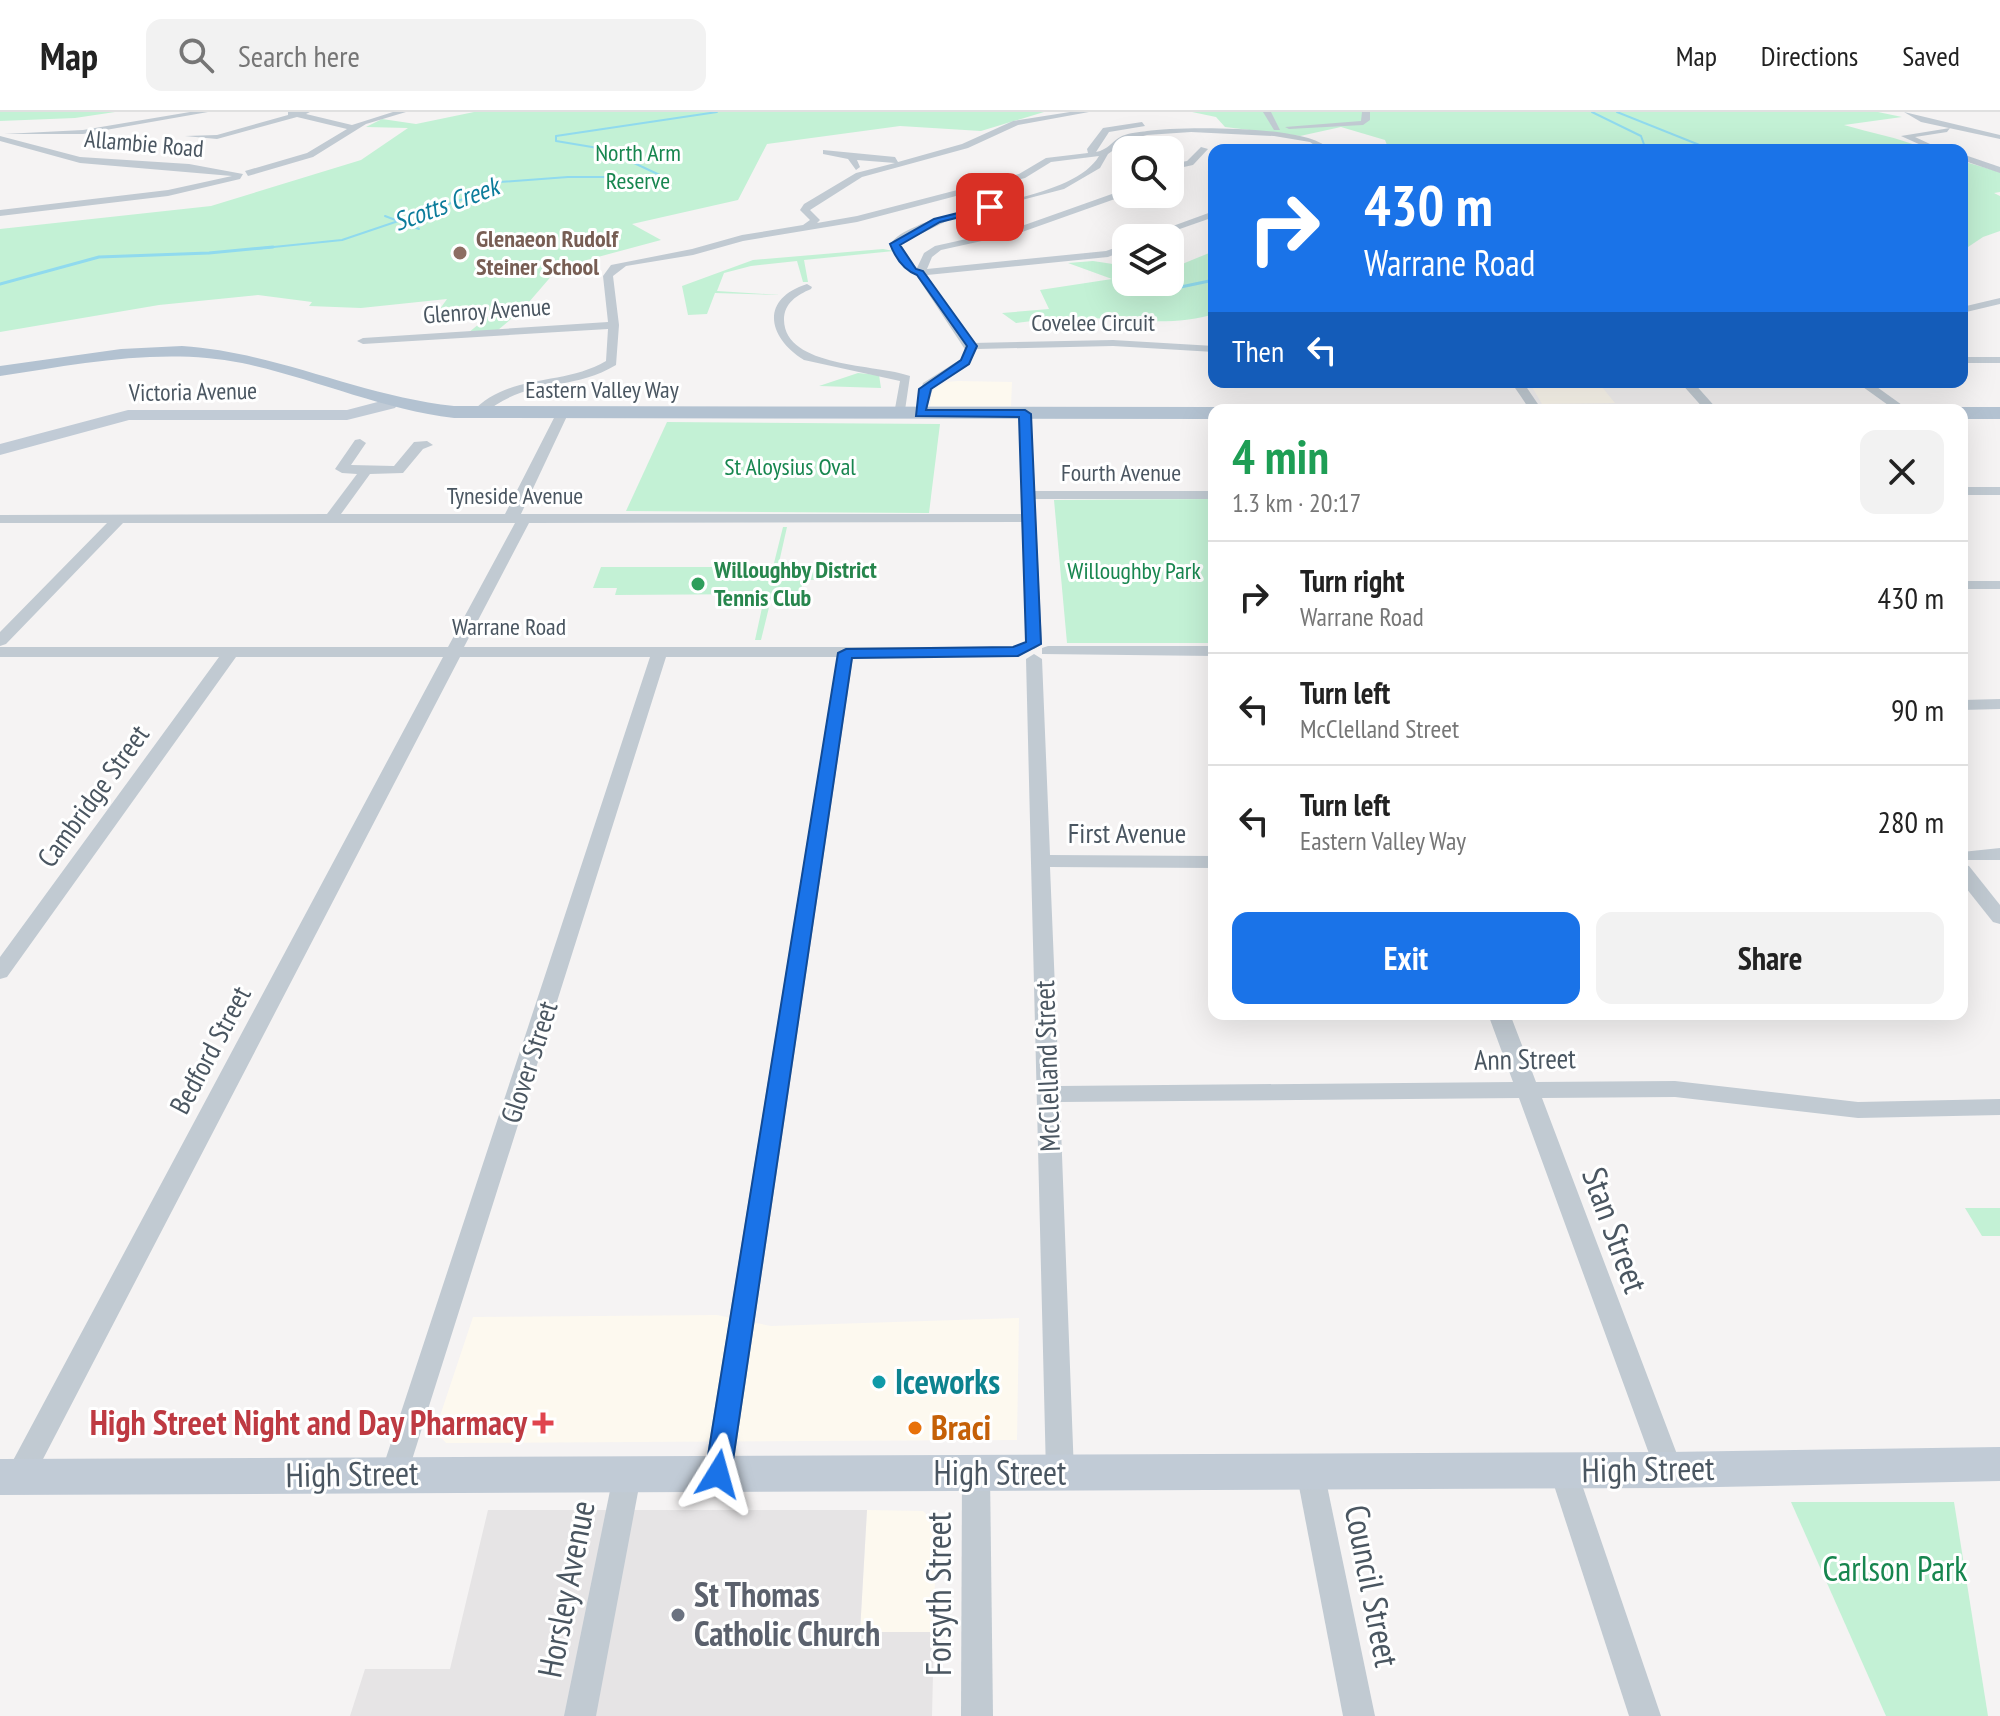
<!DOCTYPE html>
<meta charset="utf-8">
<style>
body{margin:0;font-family:"PT Sans Narrow",sans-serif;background:#f2f2f2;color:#222;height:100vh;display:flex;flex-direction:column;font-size:30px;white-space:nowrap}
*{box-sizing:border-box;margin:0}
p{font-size:26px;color:#767676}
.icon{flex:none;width:44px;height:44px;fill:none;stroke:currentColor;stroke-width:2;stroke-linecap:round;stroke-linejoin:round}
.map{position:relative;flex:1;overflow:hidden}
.details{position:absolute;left:1208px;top:292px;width:760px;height:616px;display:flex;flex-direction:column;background:#fff;border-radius:16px;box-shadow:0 8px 32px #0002}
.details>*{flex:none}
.hud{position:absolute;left:1208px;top:32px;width:760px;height:244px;border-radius:16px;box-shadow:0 8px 32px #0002;background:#1a73e8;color:#fff;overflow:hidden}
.buttons{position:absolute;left:1112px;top:24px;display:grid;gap:16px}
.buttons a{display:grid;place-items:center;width:72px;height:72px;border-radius:16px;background:#fff;box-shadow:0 8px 32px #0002;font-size:40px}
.pin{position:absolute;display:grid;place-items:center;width:68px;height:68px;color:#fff;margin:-34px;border-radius:16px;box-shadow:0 4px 12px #0006}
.me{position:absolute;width:88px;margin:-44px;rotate:8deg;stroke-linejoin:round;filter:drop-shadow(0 0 6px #0008)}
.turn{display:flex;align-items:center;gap:28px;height:168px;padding:0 24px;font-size:36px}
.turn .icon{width:104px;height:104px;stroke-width:2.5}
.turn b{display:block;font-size:56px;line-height:68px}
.then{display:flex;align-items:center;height:76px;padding:0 24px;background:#0003;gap:16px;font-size:30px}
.round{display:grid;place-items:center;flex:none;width:84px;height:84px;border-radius:16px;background:#f2f2f2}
.headline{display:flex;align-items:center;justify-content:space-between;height:136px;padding:0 24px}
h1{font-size:48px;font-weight:700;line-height:60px;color:#1e9e55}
.button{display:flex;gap:16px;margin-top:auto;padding:16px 24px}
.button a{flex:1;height:92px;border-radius:16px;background:#1a73e8;color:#fff;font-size:32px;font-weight:700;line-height:92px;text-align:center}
.button a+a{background:#f2f2f2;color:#222}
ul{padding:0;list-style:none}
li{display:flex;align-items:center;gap:24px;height:112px;padding:0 24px;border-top:2px solid #e0e0e0}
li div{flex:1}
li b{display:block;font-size:30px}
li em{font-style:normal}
header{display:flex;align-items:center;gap:48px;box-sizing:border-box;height:112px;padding:0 40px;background:#fff;border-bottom:2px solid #e0e0e0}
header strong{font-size:38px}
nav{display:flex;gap:44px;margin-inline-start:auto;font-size:28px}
.search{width:560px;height:72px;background:#f2f2f2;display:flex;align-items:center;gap:20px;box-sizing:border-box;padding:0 28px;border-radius:16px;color:#767676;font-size:30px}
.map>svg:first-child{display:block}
.commercial{fill:#fdf9ef}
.education{fill:#e6e4e5}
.green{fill:#c3f1d5}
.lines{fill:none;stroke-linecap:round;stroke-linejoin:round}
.stream-far1{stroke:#90daee;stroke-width:2}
.stream{stroke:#90daee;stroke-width:3}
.street{fill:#c1cad2;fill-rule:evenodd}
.secondary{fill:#c1cbd6;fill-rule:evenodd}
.primary{fill:#b3c2d1;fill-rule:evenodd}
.route{fill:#1a73e8;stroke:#114b97;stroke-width:2}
.education-dot{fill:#8d6e63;stroke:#fff;stroke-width:3}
.leisure-dot{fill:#2e9e5b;stroke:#fff;stroke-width:3}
.culture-dot{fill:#0f9aa8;stroke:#fff;stroke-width:3}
.health-dot{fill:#e0444e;stroke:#fff;stroke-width:3}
.food-dot{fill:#e8710a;stroke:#fff;stroke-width:3}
.worship-dot{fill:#6b7280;stroke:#fff;stroke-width:3}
.labels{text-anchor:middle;stroke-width:6;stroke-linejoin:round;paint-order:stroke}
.far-street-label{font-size:24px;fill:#4a5661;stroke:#fff}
.far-park-label{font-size:24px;fill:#17864f;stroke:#fff}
.far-education-label{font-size:24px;font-weight:bold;fill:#785e54;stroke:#fff;text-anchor:start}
.far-leisure-label{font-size:24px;font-weight:bold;fill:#27864d;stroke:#fff;text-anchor:start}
.far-water-label{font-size:26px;font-style:italic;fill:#0c7c9b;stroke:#fff}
.street-label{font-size:28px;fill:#4a5661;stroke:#fff}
.near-street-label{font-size:34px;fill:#4a5661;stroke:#fff}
.near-culture-label{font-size:34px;font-weight:bold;fill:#0d838f;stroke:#fff;text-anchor:start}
.near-health-label{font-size:34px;font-weight:bold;fill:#be3a42;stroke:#fff;text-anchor:end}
.near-food-label{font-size:34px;font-weight:bold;fill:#c56008;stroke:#fff;text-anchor:start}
.near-park-label{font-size:34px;fill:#17864f;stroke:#fff}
.near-worship-label{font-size:34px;font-weight:bold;fill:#5b616d;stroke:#fff;text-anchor:start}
</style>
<header>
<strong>Map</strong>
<div class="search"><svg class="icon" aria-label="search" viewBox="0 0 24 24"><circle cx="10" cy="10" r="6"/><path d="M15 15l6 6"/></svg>Search here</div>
<nav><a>Map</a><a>Directions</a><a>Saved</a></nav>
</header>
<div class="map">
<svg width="2000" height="1604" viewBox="0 0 2000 1604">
<rect width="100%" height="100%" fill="#f5f3f3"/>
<g class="commercial">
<polygon points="958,269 1012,270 1011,294 930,294 932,279 946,270"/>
<polygon points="1529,270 1598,270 1615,291 1542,292"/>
<polygon points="717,1203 771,1214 1019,1206 1017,1328 446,1331 435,1319 473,1205"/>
<polygon points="867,1398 923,1399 936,1412 934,1520 860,1520"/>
</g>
<polygon class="education" points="488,1398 867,1398 860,1520 934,1520 932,1604 350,1604 365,1557 450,1557"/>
<g class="green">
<polygon points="0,0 115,0 75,6 0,9"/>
<polygon points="474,0 1044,0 981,19 900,14 767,32 738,88 632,112 661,128 583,149 573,161 554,161 523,197 498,218 468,221 496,198 437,201 447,187 361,196 309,194 312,190 258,183 159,193 0,220 0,117 211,94 361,48 408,16 366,15 382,7 416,12"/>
<path d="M 1192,0 L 1878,0 L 1902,5 L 1844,13 C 1871,21 1897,25 1923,36 L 1389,38 L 1385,28 L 1341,15 L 1300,24 L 1225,15 L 1216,5 Z"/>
<polygon points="1962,49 2000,60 2000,80 1994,81 2000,84 2000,119 1983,125 1962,139"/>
<polygon points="883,137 894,139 804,148 808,170 803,170 797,149 751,154 724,161 717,179 780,183 715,181 707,202 688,203 682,174 753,148"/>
<path d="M 1214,139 L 1214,202 C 1167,217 1114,204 1065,206 C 1049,206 1032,209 1016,211 L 1002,201 L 1049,197 L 1040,178 L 1112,167 L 1068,151 L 1093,149 L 1126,154 L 1126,170 L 1170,170 L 1170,157 Z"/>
<polygon points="858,261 879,263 881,276 819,274"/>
<polygon points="667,310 940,312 929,401 626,399"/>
<polygon points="1214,387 1214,531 1067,531 1054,388"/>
<polygon points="783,415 787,415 778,455 830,455 828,468 803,468 800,483 772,483 761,528 755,528 765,482 615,483 617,476 593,476 601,455 773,455"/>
<polygon points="1965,1096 2000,1096 2000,1124 1982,1124"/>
<polygon points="1791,1390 1954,1390 1988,1604 1886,1604"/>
</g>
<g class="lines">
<g class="stream-far1">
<polyline points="1592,0 1641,24 1646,38"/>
<polyline points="1617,0 1712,38"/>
<polyline points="385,104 419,117"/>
<polyline points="253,137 342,128 496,76 496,71 500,70 568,65 664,65 604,37 556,29 556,24 717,0"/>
</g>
<g class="stream">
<polyline points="0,172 99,145 209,141 273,135"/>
<polyline points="1176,176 1214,168"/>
</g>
<g class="street">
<polygon points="190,0 208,0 83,22 4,22 83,18"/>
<polygon points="288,0 310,0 306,2 352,13 393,0 406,0 366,12 313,45 248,64 245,59 307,41 347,17 297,5 217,27 185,24 217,23 288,3"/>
<path d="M 1070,0 L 1089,0 L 1018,13 L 968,36 L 862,65 L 810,98 L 820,108 L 817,111 L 857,104 L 1019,62 L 1046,46 L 1088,41 L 1087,37 L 1103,16 L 1142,10 L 1145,14 L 1109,20 L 1096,40 C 1108,38 1112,29 1122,24 C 1129,21 1140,20 1147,19 C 1178,14 1314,13 1329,38 L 1321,38 L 1310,30 L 1274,24 L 1191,20 L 1147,23 L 1128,28 L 1108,42 L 1100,56 L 1064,77 L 953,106 L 900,132 L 908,147 L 917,156 L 924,141 L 935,134 L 1016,116 L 1126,77 L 1126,82 L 1129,82 L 1022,120 L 941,138 L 932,145 L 927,157 L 1106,139 L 1126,132 L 1126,138 L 1108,145 L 927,163 L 972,231 L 1113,228 L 1214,234 L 1214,240 L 1113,234 L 977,237 L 969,251 L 933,276 L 924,305 L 914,302 L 923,271 L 961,247 L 966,239 L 916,163 L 897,145 L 892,130 C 898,122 908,118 917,114 C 963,92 1074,87 1099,44 L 1051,50 L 1025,66 L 857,110 L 743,129 L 693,143 L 626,154 L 613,164 L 619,213 L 616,253 C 567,282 529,263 481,304 L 471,301 C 508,260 562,275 606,249 L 608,217 L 363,232 L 357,229 L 363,226 L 608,210 L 603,164 L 611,153 L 692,137 L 742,123 L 803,113 L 810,108 L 800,98 L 804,92 L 856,61 L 895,51 L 857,48 L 860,55 L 856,58 L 848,47 L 823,42 L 823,38 L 895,45 L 898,50 L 962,32 L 1013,9 Z"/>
<polygon points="1263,0 1271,0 1280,18 1274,18"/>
<polygon points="1362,0 1370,0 1370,8 1363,13 1289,17 1285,15 1361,9"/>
<polygon points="1904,0 2000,23 2000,27 1921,10"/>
<polygon points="1950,16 1947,20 1915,25 1943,38 1932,38 1901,24"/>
<polygon points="0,24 80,45 189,52 243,62 240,67 168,84 0,104 0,98 168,78 232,64 80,51 0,29"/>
<polygon points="1201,35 1208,37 1193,53 1170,58 1170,52 1187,49"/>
<polygon points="1962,42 2000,55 2000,61 1962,48"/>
<polygon points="1214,99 1214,105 1154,126 1140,126"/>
<path d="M 807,172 L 812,175 L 811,177 C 797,183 784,191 784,208 C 785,256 877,252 910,264 L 904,305 L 894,302 L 900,269 L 804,248 C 767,225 760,187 807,172 Z"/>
<polygon points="2000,186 2000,192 1962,201 1962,195"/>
<rect x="1962" y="245" width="38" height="6"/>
<polygon points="1511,270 1523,270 1542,298 1530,298"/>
<polygon points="1680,270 1693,270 1718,298 1705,298"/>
<polygon points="1856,270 1870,270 1909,298 1895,298"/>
<polygon points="562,298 568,302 521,402 1022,402 1019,302 1025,298 1031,302 1035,379 1214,379 1214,387 1035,387 1042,532 1034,537 1026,532 1022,410 529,411 464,535 1018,535 1026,540 1018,545 853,545 732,1362 728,1371 718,1375 708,1371 704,1362 837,545 666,545 405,1370 395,1374 385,1370 381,1361 650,545 460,545 29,1374 19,1378 9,1374 5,1365 9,1356 443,545 236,545 7,865 0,867 0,845 219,545 0,545 0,535 448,535 515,411 123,411 6,532 0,534 0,520 107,411 0,411 0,403 327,402 357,362 342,361 335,357 355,328 360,327 366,331 351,353 394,354 414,330 427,329 433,333 423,337 403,361 370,362 341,402 505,402 556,302"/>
<rect x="1962" y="375" width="38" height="8"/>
<rect x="1962" y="469" width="38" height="8"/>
<polygon points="1048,534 1214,534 1214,544 1042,542 1042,536"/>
<polygon points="1034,542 1042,547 1050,743 1214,744 1214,756 1050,755 1059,974 1513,970 1488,902 1510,902 1536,970 1675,969 1858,990 2000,987 2000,1003 1858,1006 1675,985 1542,986 1683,1358 1679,1367 1669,1371 1659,1367 1655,1358 1519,986 1060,990 1074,1361 1070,1370 1060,1374 1050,1370 1046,1361 1026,547"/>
<polygon points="2000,587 2000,597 1962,598 1962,588"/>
<polygon points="2000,736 2000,748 1962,748 1962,740"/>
<polygon points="1962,752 1969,754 2000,793 2000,812 1993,810 1962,771"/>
<polygon points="1563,1345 1573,1349 1577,1358 1661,1604 1629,1604 1549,1358 1553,1349"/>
<polygon points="1310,1346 1320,1350 1324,1359 1375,1604 1343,1604 1296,1359 1300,1350"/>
<polygon points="976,1348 986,1352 990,1361 993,1604 961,1604 962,1361 966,1352"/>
<polygon points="627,1351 637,1355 641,1364 596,1604 564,1604 613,1364 617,1355"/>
</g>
<g class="secondary">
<polygon points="389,287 398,292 395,296 347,308 129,308 0,343 0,332 128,298 347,298"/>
<polygon points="2000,1335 2000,1369 1669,1376 0,1383 0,1347 1669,1340"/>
</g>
<g class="primary">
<path d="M 182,234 C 276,240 360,284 454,294 L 1214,295 L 1221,298 L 1214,298 L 1214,307 L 454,306 C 380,297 314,266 242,251 C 162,235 79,252 0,264 L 0,254 L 121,237 Z"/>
<polygon points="1962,295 2000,295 2000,307 1962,307 1962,298 1955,298"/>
</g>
</g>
<path class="route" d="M 990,93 L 993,97 L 940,110 L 900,133 L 916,157 L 923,159 L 977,234 L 969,252 L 931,277 L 926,298 L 1025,298 L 1031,302 L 1041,532 L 1018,544 L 852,546 L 731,1362 L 727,1370 L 718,1373 L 709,1370 L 705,1362 L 838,541 L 846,537 L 1013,535 L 1026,530 L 1019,305 L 916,304 L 919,277 L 961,248 L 967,234 L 917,163 C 904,158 895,145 890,132 L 934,107 Z"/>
<circle class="education-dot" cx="460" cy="141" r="8"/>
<circle class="leisure-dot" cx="698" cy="472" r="8"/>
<circle class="culture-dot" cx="879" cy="1270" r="8"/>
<path class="health-dot" d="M539 1299h8v8h8v8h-8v8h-8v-8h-8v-8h8z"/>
<circle class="food-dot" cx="915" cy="1316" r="8"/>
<circle class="worship-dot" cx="678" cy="1503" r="8"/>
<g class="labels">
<g class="far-street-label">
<text transform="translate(144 32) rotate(5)" y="8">Allambie Road</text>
<text transform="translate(487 199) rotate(-4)" y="8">Glenroy Avenue</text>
<text x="1093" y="219">Covelee Circuit</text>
<text x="602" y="286">Eastern Valley Way</text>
<text transform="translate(193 280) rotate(-1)" y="8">Victoria Avenue</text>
<text x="1121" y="369">Fourth Avenue</text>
<text x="515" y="392">Tyneside Avenue</text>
<text x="509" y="523">Warrane Road</text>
</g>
<g class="far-park-label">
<text x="638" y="49">North Arm<tspan x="638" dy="28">Reserve</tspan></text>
<text x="790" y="363">St Aloysius Oval</text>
<text x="1134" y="467">Willoughby Park</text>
</g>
<g class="far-education-label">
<text x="476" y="135">Glenaeon Rudolf<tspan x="476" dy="28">Steiner School</tspan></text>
</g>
<g class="far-leisure-label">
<text x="714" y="466">Willoughby District<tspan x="714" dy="28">Tennis Club</tspan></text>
</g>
<g class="far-water-label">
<text transform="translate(446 92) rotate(-20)" y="9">Scotts Creek</text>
</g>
<g class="street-label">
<text transform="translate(93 684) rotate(-54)" y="10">Cambridge Street</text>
<text x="1127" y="731">First Avenue</text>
<text transform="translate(210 938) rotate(-62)" y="10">Bedford Street</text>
<text transform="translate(1525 947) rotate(-1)" y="10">Ann Street</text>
<text transform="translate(529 950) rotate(-72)" y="10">Glover Street</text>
<text transform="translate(1047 954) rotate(-92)" y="10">McClelland Street</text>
</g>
<g class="near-street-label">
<text transform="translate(1615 1118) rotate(70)" y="12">Stan Street</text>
<text transform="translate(1648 1357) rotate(-1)" y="12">High Street</text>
<text x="1000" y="1373">High Street</text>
<text transform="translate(352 1362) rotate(-1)" y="12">High Street</text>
<text transform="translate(1372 1474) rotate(79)" y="12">Council Street</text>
<text transform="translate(566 1477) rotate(-79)" y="12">Horsley Avenue</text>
<text transform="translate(939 1482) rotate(-90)" y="12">Forsyth Street</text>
</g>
<g class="near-culture-label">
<text x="895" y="1282">Iceworks</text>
</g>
<g class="near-health-label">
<text x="527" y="1323">High Street Night and Day Pharmacy</text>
</g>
<g class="near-food-label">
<text x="931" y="1328">Braci</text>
</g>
<g class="near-park-label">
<text x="1895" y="1469">Carlson Park</text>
</g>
<g class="near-worship-label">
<text x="694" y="1495">St Thomas<tspan x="694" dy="39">Catholic Church</tspan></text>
</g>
</g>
</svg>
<div class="buttons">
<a><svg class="icon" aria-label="search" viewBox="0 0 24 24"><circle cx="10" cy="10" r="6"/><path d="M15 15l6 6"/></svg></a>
<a><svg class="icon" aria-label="layers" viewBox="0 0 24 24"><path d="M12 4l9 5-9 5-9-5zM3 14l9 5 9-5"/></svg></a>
</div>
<div class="pin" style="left:990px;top:95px;background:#d93025"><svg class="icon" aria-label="arrive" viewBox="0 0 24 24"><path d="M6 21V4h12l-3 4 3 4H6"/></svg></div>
<svg class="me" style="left:718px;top:1362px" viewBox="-20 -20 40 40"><path d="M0-17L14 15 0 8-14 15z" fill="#1a73e8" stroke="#fff" stroke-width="4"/></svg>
<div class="hud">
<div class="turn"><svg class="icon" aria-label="right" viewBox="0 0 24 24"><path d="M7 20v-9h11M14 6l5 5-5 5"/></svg><div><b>430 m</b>Warrane Road</div></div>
<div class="then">Then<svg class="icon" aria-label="left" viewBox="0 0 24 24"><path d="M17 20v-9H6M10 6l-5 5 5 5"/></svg></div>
</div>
<section class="details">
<div class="headline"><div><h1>4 min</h1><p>1.3 km · 20:17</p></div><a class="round"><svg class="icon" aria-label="close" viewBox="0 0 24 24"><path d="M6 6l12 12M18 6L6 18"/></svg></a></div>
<ul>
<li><svg class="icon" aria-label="right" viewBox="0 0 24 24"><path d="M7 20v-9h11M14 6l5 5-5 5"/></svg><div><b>Turn right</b><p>Warrane Road</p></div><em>430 m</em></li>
<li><svg class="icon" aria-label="left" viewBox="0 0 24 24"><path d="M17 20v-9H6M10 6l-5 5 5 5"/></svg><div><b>Turn left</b><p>McClelland Street</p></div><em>90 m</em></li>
<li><svg class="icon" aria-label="left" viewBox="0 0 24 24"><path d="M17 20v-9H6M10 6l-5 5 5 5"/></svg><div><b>Turn left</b><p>Eastern Valley Way</p></div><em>280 m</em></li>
</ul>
<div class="button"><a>Exit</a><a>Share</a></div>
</section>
</div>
